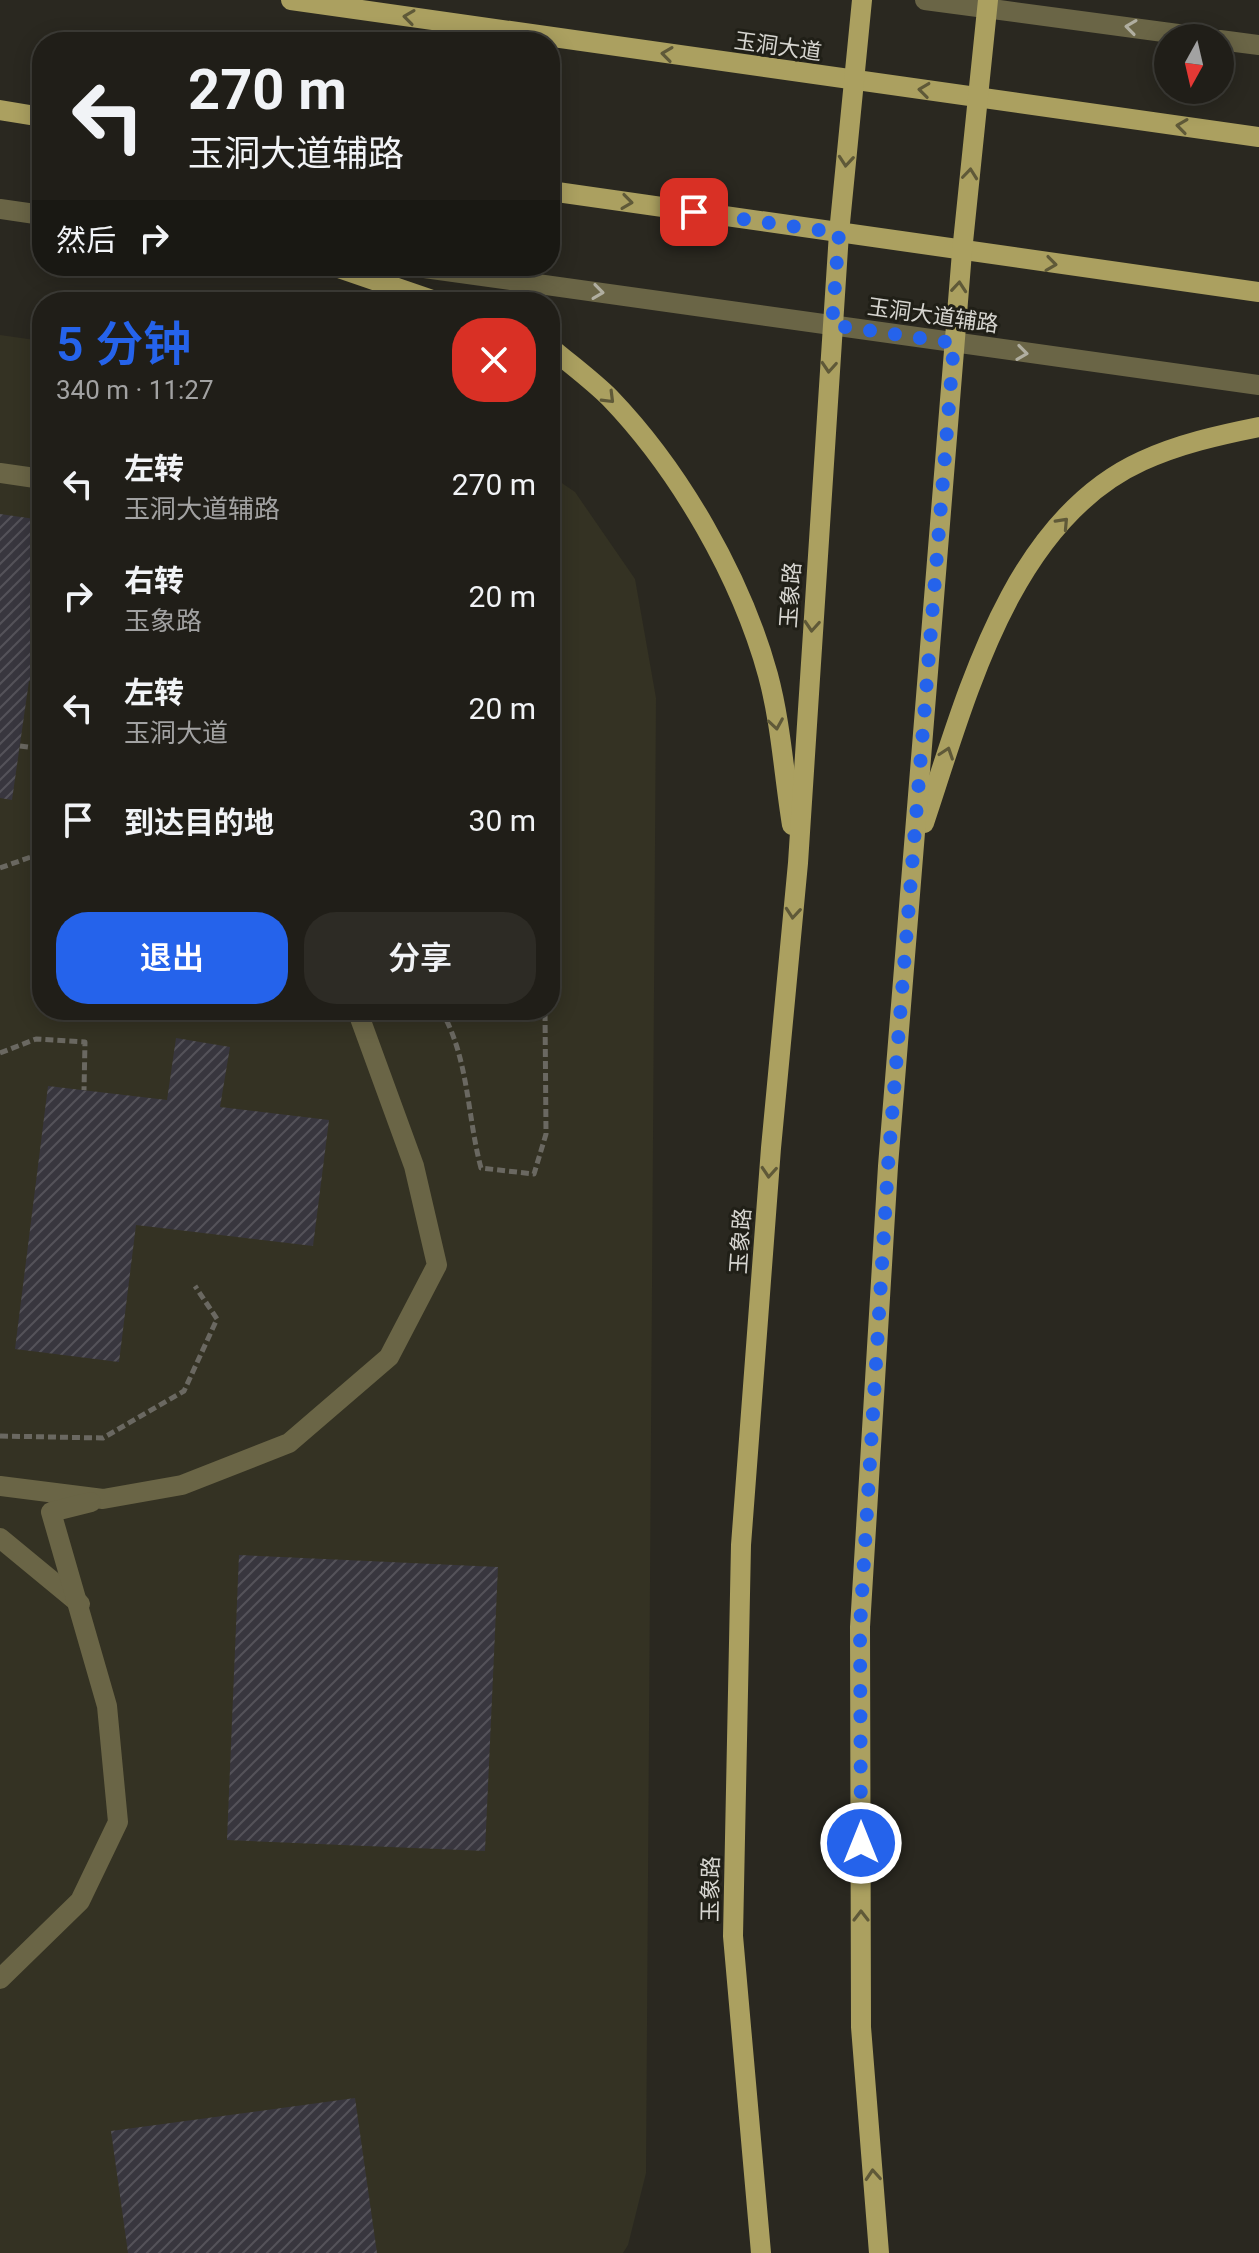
<!DOCTYPE html>
<html lang="zh">
<meta charset="utf-8">
<style>
body{margin:0;font-family:Roboto,"Noto Sans SC",sans-serif;background:#2d2b25;color:#f1f3f6;height:100vh;display:flex;flex-direction:column;font-size:30px;white-space:nowrap}
*{box-sizing:border-box;margin:0}
p{font-size:26px;color:#a2a2a2}
.icon{flex:none;width:44px;height:44px;fill:none;stroke:currentColor;stroke-width:2;stroke-linecap:round;stroke-linejoin:round}
.map{position:relative;flex:1;overflow:hidden}
.details{position:absolute;left:32px;top:292px;width:528px;height:728px;display:flex;flex-direction:column;background:#201e18;border-radius:32px;box-shadow:0 4px 20px #0003,0 0 0 2px #3d3c37}
.details>*{flex:none}
.hud{position:absolute;left:32px;top:32px;width:528px;height:244px;border-radius:32px;box-shadow:0 4px 20px #0003,0 0 0 2px #3d3c37;background:#201e18;color:#f1f3f6;overflow:hidden}
.needle{width:52px;rotate:188deg}
.controls{position:absolute;left:1154px;top:24px;display:grid;gap:16px}
.controls a{display:grid;place-items:center;width:80px;height:80px;border-radius:50%;background:#201e18;box-shadow:0 4px 20px #0003,0 0 0 2px #3d3c37;font-size:40px}
.pin{position:absolute;display:grid;place-items:center;width:68px;height:68px;color:#fff;margin:-34px;border-radius:16px;box-shadow:0 4px 12px #0006}
.me{position:absolute;width:88px;margin:-44px;rotate:0deg;stroke-linejoin:round;filter:drop-shadow(0 0 6px #0008)}
.turn{display:flex;align-items:center;gap:28px;height:168px;padding:0 24px;font-size:36px}
.turn .icon{width:104px;height:104px;stroke-width:2.5}
.turn b{display:block;font-size:56px;line-height:68px}
.then{display:flex;align-items:center;height:76px;padding:0 24px;background:#0003;gap:16px;font-size:30px}
.round{display:grid;place-items:center;flex:none;width:84px;height:84px;border-radius:32px;background:#2d2b25}
.headline{display:flex;align-items:center;justify-content:space-between;height:136px;padding:0 24px}
h1{font-size:48px;font-weight:600;line-height:60px;color:#2563eb}
.primary-button{display:flex;gap:16px;margin-top:auto;padding:16px 24px}
.primary-button a{flex:1;height:92px;border-radius:32px;background:#2563eb;color:#fff;font-size:32px;font-weight:600;line-height:92px;text-align:center}
.primary-button a+a{background:#2d2b25;color:#f1f3f6}
ul{padding:0;list-style:none}
li{display:flex;align-items:center;gap:24px;height:112px;padding:0 24px}
li div{flex:1}
li b{display:block;font-size:30px}
li em{font-style:normal}
.map>svg:first-child{display:block}
.built{fill:#343223}
.building{fill:url(#building-hatch)}
.lines{fill:none;stroke-linecap:round;stroke-linejoin:round}
.path{stroke:#6a6861;stroke-width:5;stroke-dasharray:8 4;stroke-linecap:butt}
.service{stroke:#6a6546;stroke-width:20}
.tertiary{stroke:#6a6546;stroke-width:20}
.primary{stroke:#aba060;stroke-width:20}
.oneway{stroke:#5f5938}
.oneway2{stroke:#b0aea0}
.route{stroke:#2563eb;stroke-width:14;stroke-dasharray:0 25.2}
.labels{text-anchor:middle;stroke-width:6;stroke-linejoin:round;paint-order:stroke}
.street-label{font-size:22px;fill:#d6d5d0;stroke:#201f17}
</style>
<div class="map">
<svg width="1259" height="2253" viewBox="0 0 1259 2253">
<defs>
<pattern id="building-hatch" width="6" height="6" patternUnits="userSpaceOnUse" patternTransform="scale(2)"><rect width="6" height="6" fill="#38363e"/><path d="M-1 1l2-2M0 6l6-6M5 7l2-2" fill="none" stroke="#545259"/></pattern>
</defs>
<rect width="100%" height="100%" fill="#2a2820"/>
<polygon class="built" points="0,335 42,341 42,1010 550,1010 550,475 575,492 635,579 656,698 646,2173 628,2245 623,2253 0,2253"/>
<g class="building">
<polygon points="0,514 42,520 42,592 37,629 42,629 42,683 29,681 12,800 0,798"/>
<polygon points="176,1038 230,1047 220,1107 329,1120 313,1246 136,1225 119,1362 15,1349 48,1086 167,1100"/>
<polygon points="239,1555 498,1567 485,1851 227,1840"/>
<polygon points="355,2098 377,2253 128,2253 111,2131"/>
</g>
<g class="lines">
<g class="path">
<polyline points="20,746 42,749"/>
<polyline points="0,868 42,853"/>
<path d="M 441,1010 C 469,1058 467,1116 481,1168 L 534,1174 L 546,1134 L 545,1010"/>
<polyline points="0,1053 36,1039 85,1042 84,1090"/>
<polyline points="0,1436 103,1438 184,1391 217,1319 195,1286"/>
</g>
<g class="service">
<polyline points="0,473 42,479"/>
<polyline points="0,1486 103,1499 182,1485 289,1443 389,1357 437,1265 414,1166 357,1010"/>
<polyline points="0,1538 80,1604"/>
<polyline points="0,1979 80,1901 118,1822 107,1706 51,1512 91,1502"/>
</g>
<g class="tertiary">
<polyline points="925,0 1208,38"/>
<polyline points="1220,40 1259,45"/>
<polyline points="0,209 42,215"/>
<polyline points="410,266 1259,385"/>
</g>
<g class="primary">
<polyline points="291,0 1259,137"/>
<polyline points="0,110 42,117"/>
<polyline points="550,191 1259,292"/>
<polyline points="333,266 438,302"/>
<path d="M 550,347 C 570,364 592,380 610,398 C 680,471 741,577 768,675 C 781,723 784,776 792,825"/>
<path d="M 924,823 C 966,698 1010,521 1142,461 C 1179,444 1219,435 1259,427"/>
<polyline points="761,2253 733,1936 741,1545 771,1148 798,863 839,233 862,0"/>
<polyline points="879,2253 861,2027 860,1627 888,1166 962,252 988,0"/>
</g>
</g>
<defs><path id="oneway-chevron" d="M-2-3.5L2.5 0L-2 3.5" fill="none" stroke-width="1.6" stroke-linecap="round" stroke-linejoin="round" transform="scale(2)"/></defs>
<g class="oneway">
<use href="#oneway-chevron" transform="translate(409 17) rotate(-172)"/>
<use href="#oneway-chevron" transform="translate(667 54) rotate(-172)"/>
<use href="#oneway-chevron" transform="translate(924 90) rotate(-173)"/>
<use href="#oneway-chevron" transform="translate(1182 126) rotate(-172)"/>
<use href="#oneway-chevron" transform="translate(846 161) rotate(95)"/>
<use href="#oneway-chevron" transform="translate(970 174) rotate(-84)"/>
<use href="#oneway-chevron" transform="translate(627 202) rotate(8)"/>
<use href="#oneway-chevron" transform="translate(1051 264) rotate(8)"/>
<use href="#oneway-chevron" transform="translate(959 287) rotate(-85)"/>
<use href="#oneway-chevron" transform="translate(829 367) rotate(94)"/>
<use href="#oneway-chevron" transform="translate(609 398) rotate(45)"/>
<use href="#oneway-chevron" transform="translate(1063 523) rotate(-47)"/>
<use href="#oneway-chevron" transform="translate(812 626) rotate(94)"/>
<use href="#oneway-chevron" transform="translate(776 724) rotate(81)"/>
<use href="#oneway-chevron" transform="translate(947 753) rotate(-71)"/>
<use href="#oneway-chevron" transform="translate(793 913) rotate(95)"/>
<use href="#oneway-chevron" transform="translate(769 1172) rotate(94)"/>
<use href="#oneway-chevron" transform="translate(861 1916) rotate(-90)"/>
<use href="#oneway-chevron" transform="translate(873 2175) rotate(-94)"/>
</g>
<g class="oneway2">
<use href="#oneway-chevron" transform="translate(1131 27) rotate(-172)"/>
<use href="#oneway-chevron" transform="translate(598 292) rotate(8)"/>
<use href="#oneway-chevron" transform="translate(1022 353) rotate(8)"/>
</g>
<g class="lines">
<polyline class="route" points="694,212 839,233 832,325 954,343 888,1166 860,1627 861,1843"/>
</g>
<g class="labels">
<g class="street-label">
<text transform="translate(778 46) rotate(8)" y="8">玉洞大道</text>
<text transform="translate(933 315) rotate(8)" y="8">玉洞大道辅路</text>
<text transform="translate(790 595) rotate(-86)" y="8">玉象路</text>
<text transform="translate(740 1241) rotate(-86)" y="8">玉象路</text>
<text transform="translate(710 1889) rotate(-89)" y="8">玉象路</text>
</g>
</g>
</svg>
<div class="controls">
<a><svg class="needle" viewBox="-14 -14 28 28"><path d="M0-13l5 13h-10z" fill="#e53935"/><path d="M0 13l5-13h-10z" fill="#a2a2a2"/></svg></a>
</div>
<div class="pin" style="left:694px;top:212px;background:#d93025"><svg class="icon" aria-label="arrive" viewBox="0 0 24 24"><path d="M6 21V4h12l-3 4 3 4H6"/></svg></div>
<svg class="me" style="left:861px;top:1843px" viewBox="-20 -20 40 40"><circle r="17" fill="#2563eb" stroke="#fff" stroke-width="3"/><path d="M0-11L8 9 0 5-8 9z" fill="#fff"/></svg>
<div class="hud">
<div class="turn"><svg class="icon" aria-label="left" viewBox="0 0 24 24"><path d="M17 20v-9H6M10 6l-5 5 5 5"/></svg><div><b>270 m</b>玉洞大道辅路</div></div>
<div class="then">然后<svg class="icon" aria-label="right" viewBox="0 0 24 24"><path d="M7 20v-9h11M14 6l5 5-5 5"/></svg></div>
</div>
<section class="details">
<div class="headline"><div><h1>5 分钟</h1><p>340 m · 11:27</p></div><a class="round" style="background:#d93025;color:#fff"><svg class="icon" aria-label="close" viewBox="0 0 24 24"><path d="M6 6l12 12M18 6L6 18"/></svg></a></div>
<ul>
<li><svg class="icon" aria-label="left" viewBox="0 0 24 24"><path d="M17 20v-9H6M10 6l-5 5 5 5"/></svg><div><b>左转</b><p>玉洞大道辅路</p></div><em>270 m</em></li>
<li><svg class="icon" aria-label="right" viewBox="0 0 24 24"><path d="M7 20v-9h11M14 6l5 5-5 5"/></svg><div><b>右转</b><p>玉象路</p></div><em>20 m</em></li>
<li><svg class="icon" aria-label="left" viewBox="0 0 24 24"><path d="M17 20v-9H6M10 6l-5 5 5 5"/></svg><div><b>左转</b><p>玉洞大道</p></div><em>20 m</em></li>
<li><svg class="icon" aria-label="arrive" viewBox="0 0 24 24"><path d="M6 21V4h12l-3 4 3 4H6"/></svg><div><b>到达目的地</b></div><em>30 m</em></li>
</ul>
<div class="primary-button"><a>退出</a><a>分享</a></div>
</section>
</div>
